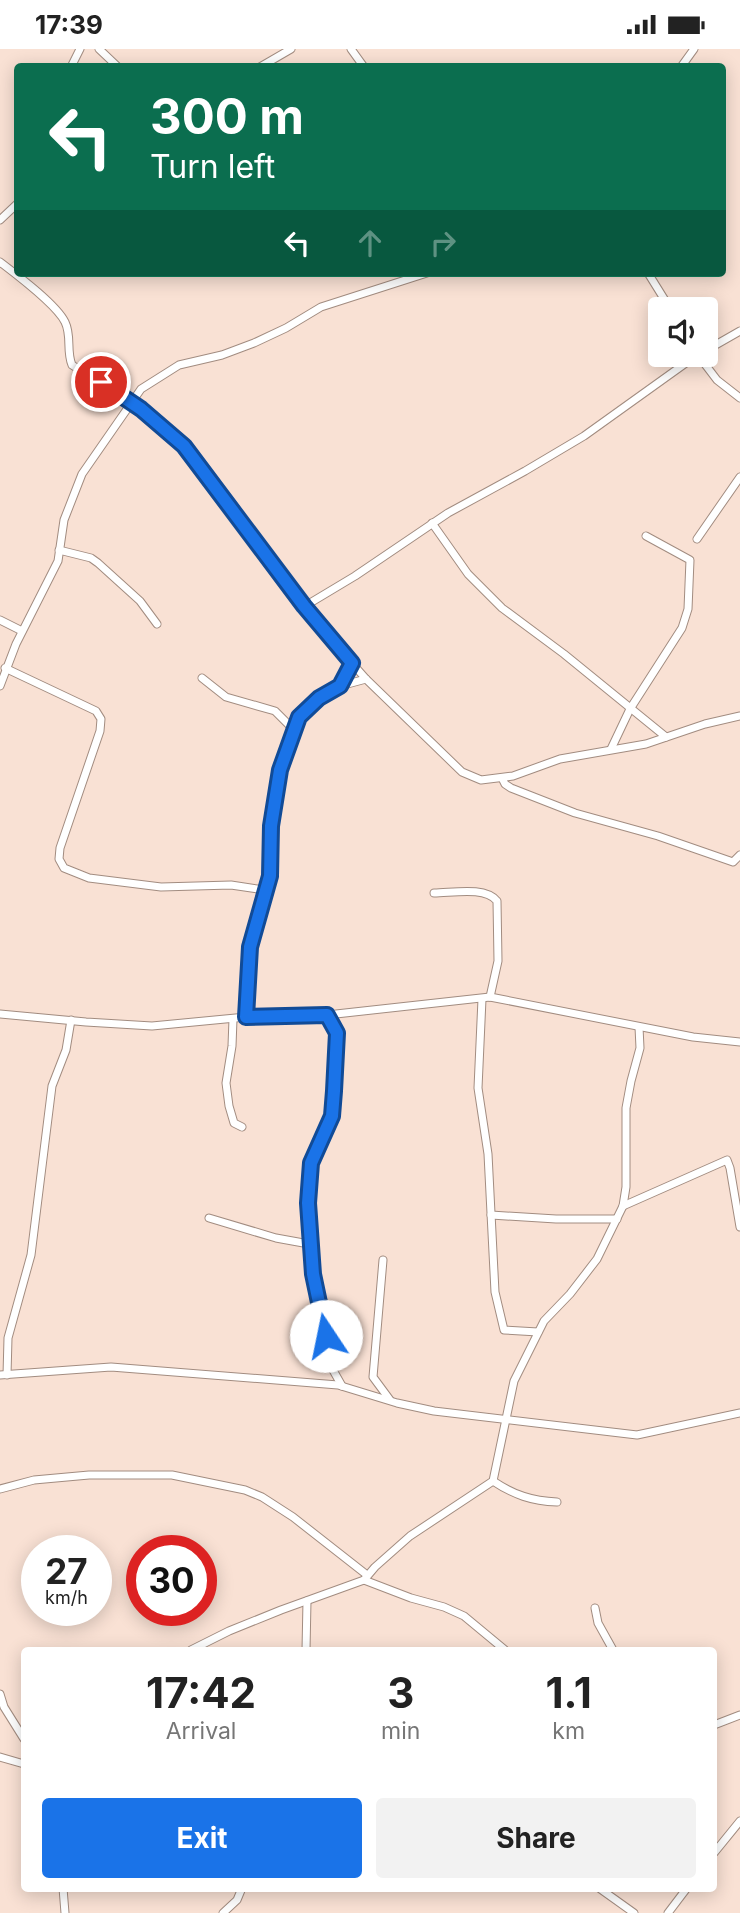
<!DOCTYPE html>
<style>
body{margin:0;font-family:Inter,sans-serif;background:#f2f2f2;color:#222;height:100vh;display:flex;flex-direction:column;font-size:26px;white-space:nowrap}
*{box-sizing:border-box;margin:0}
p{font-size:23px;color:#767676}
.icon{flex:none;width:38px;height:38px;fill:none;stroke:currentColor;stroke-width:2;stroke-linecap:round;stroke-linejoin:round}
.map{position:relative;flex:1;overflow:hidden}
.sheet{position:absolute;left:21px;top:1598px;width:696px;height:245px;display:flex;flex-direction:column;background:#fff;border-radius:7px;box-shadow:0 4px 18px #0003}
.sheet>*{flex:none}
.top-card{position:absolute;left:14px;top:14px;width:712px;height:214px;border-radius:7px;box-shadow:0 4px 18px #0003;background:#0b6e4f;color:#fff;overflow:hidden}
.fabs{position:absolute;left:648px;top:248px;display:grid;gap:14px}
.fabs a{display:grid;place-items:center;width:70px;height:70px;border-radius:7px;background:#fff;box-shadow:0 4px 18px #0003;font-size:35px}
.speed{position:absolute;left:21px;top:1486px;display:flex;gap:14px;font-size:35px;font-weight:700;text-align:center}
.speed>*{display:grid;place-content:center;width:91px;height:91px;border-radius:50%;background:#fff;box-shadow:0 4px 18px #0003;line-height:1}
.speed small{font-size:18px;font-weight:400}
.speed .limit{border:10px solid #d22;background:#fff;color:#111}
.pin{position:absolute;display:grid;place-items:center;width:60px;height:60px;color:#fff;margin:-30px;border:4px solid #fff;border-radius:50%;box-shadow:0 2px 7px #0007}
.me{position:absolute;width:77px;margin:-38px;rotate:349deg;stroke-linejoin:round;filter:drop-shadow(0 0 5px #0008)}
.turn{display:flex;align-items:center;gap:24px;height:147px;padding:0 21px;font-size:32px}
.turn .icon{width:91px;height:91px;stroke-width:2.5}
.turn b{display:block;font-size:49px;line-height:60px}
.lanes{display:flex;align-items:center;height:66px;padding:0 21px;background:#0003;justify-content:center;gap:35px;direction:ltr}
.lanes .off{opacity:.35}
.eta{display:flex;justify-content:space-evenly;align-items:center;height:119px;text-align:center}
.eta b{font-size:42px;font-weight:700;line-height:49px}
.button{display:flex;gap:14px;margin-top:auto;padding:14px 21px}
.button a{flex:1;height:80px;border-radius:7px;background:#1a73e8;color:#fff;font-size:28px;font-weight:700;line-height:80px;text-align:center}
.button a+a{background:#f2f2f2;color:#222}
.status{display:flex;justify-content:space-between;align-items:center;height:49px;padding:0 35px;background:#fff;direction:ltr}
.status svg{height:19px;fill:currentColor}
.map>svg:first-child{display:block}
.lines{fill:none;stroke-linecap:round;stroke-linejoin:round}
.street-casing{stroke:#a28c80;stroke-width:9}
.street{stroke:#fff;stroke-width:7}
.route-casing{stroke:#114b97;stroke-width:18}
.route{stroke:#1a73e8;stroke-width:12}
</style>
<div class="status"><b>17:39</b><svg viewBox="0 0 49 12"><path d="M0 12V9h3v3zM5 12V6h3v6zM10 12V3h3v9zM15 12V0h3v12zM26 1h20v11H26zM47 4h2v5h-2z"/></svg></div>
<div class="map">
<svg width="740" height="1864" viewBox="0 0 740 1864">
<rect width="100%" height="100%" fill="#f9e1d4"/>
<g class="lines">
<defs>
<g id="street">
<polyline points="99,0 118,18"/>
<polyline points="351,0 364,18"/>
<polyline points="71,18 80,0"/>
<polyline points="260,18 291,0"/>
<polyline points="681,18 694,0"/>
<polyline points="0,171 18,154"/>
<path d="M 0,213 C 17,226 56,255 65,273 C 72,287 66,302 72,316 L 141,360 L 184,397 L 334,594 L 366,630 L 462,723 L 481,731 L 513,727 L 560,710 L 646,695 L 705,675 L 740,667"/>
<polyline points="648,224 671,261"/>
<polyline points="705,302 740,282"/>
<polyline points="698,306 717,331 740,349"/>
<polyline points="432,474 468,525 502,559 564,605 666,688"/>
<polyline points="697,490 740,428"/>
<polyline points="59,501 91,509 98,514 140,552 157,575"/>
<polyline points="305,557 355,527 448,464 525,422 584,387 697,306"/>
<polyline points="0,571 22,582"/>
<polyline points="5,619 96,662 101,670 100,682 60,799 59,810 64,819 89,829 161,838 231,836 264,841"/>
<polyline points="202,629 226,648 275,662 293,680"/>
<polyline points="0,637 16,595 58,512 64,471 82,425 141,340 179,316 222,306 254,294 286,279 321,258 427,224"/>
<polyline points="340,637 352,614"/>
<polyline points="611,700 630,660 682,579 688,560 690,511 646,487"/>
<polyline points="502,729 505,735 511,739 575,764 658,787 733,813 740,806"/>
<path d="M 434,844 C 452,844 485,837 497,852 L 498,912 L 490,948"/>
<polyline points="482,950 478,1039 488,1105 495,1243 504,1281 538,1283"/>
<polyline points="0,965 86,973 152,977 246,968 327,966 490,948 693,988 740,993"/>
<polyline points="327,966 337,984 334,1042 332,1067 311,1114 308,1173 312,1225 326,1287 329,1314 342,1337"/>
<polyline points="246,968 250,898 270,827 271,777 275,749 280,721 293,680 299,668 319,649 340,637 366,630"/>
<polyline points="233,970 232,997 226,1034 229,1057 234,1074 242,1078"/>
<polyline points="623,1157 727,1111 730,1119 740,1178"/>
<polyline points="491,1166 556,1170 617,1170"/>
<polyline points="209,1169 276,1189 309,1195"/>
<polyline points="383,1211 373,1328 390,1351"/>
<polyline points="0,1326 111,1318 338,1336 397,1354 434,1362 637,1386 740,1364"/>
<polyline points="7,1326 8,1289 31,1206 52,1037 66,1001 71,971"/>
<path d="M 493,1432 C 514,1446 532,1452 557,1453"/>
<polyline points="0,1440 34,1431 89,1426 172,1426 245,1441 262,1448 293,1468 367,1526"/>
<polyline points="364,1531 411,1549 444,1558 464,1567 505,1601"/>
<polyline points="595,1559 598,1574 613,1601"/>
<polyline points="191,1601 229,1582 281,1561 364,1531 375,1518 410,1487 493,1432 514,1332 544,1272 570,1245 597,1210 623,1157 626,1138 626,1059 631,1032 640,999 639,978"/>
<polyline points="306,1601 307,1552"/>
<polyline points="0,1645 4,1658 24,1690"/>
<polyline points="714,1676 740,1666"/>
<polyline points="0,1708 24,1715"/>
<polyline points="714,1804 740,1772"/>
<polyline points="63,1839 65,1864"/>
<polyline points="599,1839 634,1864"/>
<polyline points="223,1864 237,1851 242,1839"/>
<polyline points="668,1864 687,1839"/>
</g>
</defs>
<use href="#street" class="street-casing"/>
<use href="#street" class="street"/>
</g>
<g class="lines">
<defs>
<polyline id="route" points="101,333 141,360 184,397 304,557 352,614 340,637 319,649 299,668 280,721 271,777 270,827 250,898 246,968 327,966 337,984 334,1042 332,1067 311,1114 308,1154 313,1225 326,1287"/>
</defs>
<use href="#route" class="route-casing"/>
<use href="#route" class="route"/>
</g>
</svg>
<div class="fabs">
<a><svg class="icon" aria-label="sound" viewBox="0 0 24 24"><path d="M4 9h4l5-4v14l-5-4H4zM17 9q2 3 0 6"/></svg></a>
</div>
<div class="speed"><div>27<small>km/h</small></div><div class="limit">30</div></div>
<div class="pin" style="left:101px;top:333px;background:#d93025"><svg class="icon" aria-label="arrive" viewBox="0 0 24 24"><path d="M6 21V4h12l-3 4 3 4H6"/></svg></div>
<svg class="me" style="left:326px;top:1287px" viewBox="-20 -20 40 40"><circle r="19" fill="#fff"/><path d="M0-13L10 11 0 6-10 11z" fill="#1a73e8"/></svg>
<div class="top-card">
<div class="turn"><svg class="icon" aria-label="left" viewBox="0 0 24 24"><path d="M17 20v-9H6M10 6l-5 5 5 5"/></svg><div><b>300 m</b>Turn left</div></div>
<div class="lanes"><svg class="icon" aria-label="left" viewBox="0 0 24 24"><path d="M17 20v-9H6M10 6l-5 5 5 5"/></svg><svg class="icon off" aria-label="ahead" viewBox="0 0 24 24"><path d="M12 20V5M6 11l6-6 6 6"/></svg><svg class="icon off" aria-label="right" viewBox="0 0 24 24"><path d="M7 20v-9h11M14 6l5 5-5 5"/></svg></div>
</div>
<section class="sheet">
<div class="eta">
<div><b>17:42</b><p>Arrival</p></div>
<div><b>3</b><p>min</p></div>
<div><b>1.1</b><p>km</p></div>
</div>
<div class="button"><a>Exit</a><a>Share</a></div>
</section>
</div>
